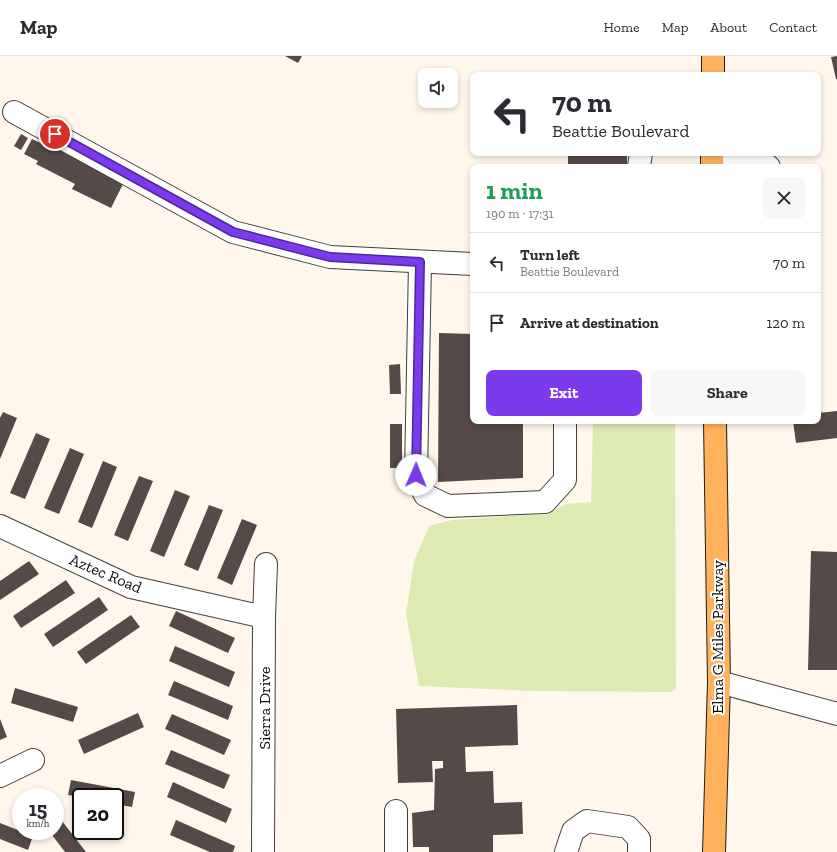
<!DOCTYPE html>
<meta charset="utf-8">
<style>
body{margin:0;font-family:"Zilla Slab",serif;background:#f7f7f7;color:#2b2b33;height:100vh;display:flex;flex-direction:column;font-size:15px;white-space:nowrap}
*{box-sizing:border-box;margin:0}
p{font-size:13px;color:#7c7c81}
.icon{flex:none;width:22px;height:22px;fill:none;stroke:currentColor;stroke-width:2;stroke-linecap:round;stroke-linejoin:round}
.map{position:relative;flex:1;overflow:hidden}
.details{position:absolute;left:470px;top:108px;width:351px;height:260px;display:flex;flex-direction:column;background:#fff;border-radius:8px;box-shadow:0 2px 6px #0003}
.details>*{flex:none}
.banner{position:absolute;left:470px;top:16px;width:351px;height:84px;border-radius:8px;box-shadow:0 2px 6px #0003;background:#fff;color:#2b2b33;overflow:hidden}
.controls{position:absolute;left:418px;top:12px;display:grid;gap:8px}
.controls a{display:grid;place-items:center;width:40px;height:40px;border-radius:8px;background:#fff;box-shadow:0 2px 6px #0003;font-size:20px}
.speed{position:absolute;left:12px;top:732px;display:flex;gap:8px;font-size:20px;font-weight:700;text-align:center}
.speed>*{display:grid;place-content:center;width:52px;height:52px;border-radius:50%;background:#fff;box-shadow:0 2px 6px #0003;line-height:1}
.speed small{font-size:10px;font-weight:400}
.speed .limit{border:2px solid #111;border-radius:6px;background:#fff;color:#111}
.pin{position:absolute;display:grid;place-items:center;width:34px;height:34px;color:#fff;margin:-17px;border:2px solid #fff;border-radius:50%;box-shadow:0 1px 4px #0007}
.me{position:absolute;width:44px;margin:-22px;rotate:1deg;stroke-linejoin:round;filter:drop-shadow(0 0 3px #0008)}
.turn{display:flex;align-items:center;gap:14px;height:84px;padding:0 16px;font-size:18px}
.turn .icon{width:52px;height:52px;stroke-width:2.5}
.turn b{display:block;font-size:28px;line-height:34px}
.round{display:grid;place-items:center;flex:none;width:42px;height:42px;border-radius:8px;background:#f7f7f7}
.summary{display:flex;align-items:center;justify-content:space-between;height:68px;padding:0 16px}
h1{font-size:24px;font-weight:700;line-height:30px;color:#1e9e55}
.button{display:flex;gap:8px;margin-top:auto;padding:8px 16px}
.button a{flex:1;height:46px;border-radius:8px;background:#7c3aed;color:#fff;font-size:16px;font-weight:700;line-height:46px;text-align:center}
.button a+a{background:#f7f7f7;color:#2b2b33}
ul{padding:0;list-style:none}
li{display:flex;align-items:center;gap:12px;height:60px;padding:0 16px;border-top:1px solid #e1e1e2}
li div{flex:1}
li b{display:block;font-size:15px}
li em{font-style:normal}
header{display:flex;align-items:center;gap:24px;box-sizing:border-box;height:56px;padding:0 20px;background:#fff;border-bottom:1px solid #e1e1e2}
header strong{font-size:19px}
nav{display:flex;gap:22px;margin-inline-start:auto;font-size:14px}
.map>svg:first-child{display:block}
.green{fill:#ddebb3}
.building{fill:#554a48}
.lines{fill:none;stroke-linecap:round;stroke-linejoin:round}
.minor-casing{stroke:#3f3f3f;stroke-width:24}
.major-casing{stroke:#1d1d1d;stroke-width:24}
.minor{stroke:#fff;stroke-width:22}
.major{stroke:#ffb25b;stroke-width:22}
.route-casing{stroke:#51269a;stroke-width:10}
.route{stroke:#7c3aed;stroke-width:7}
.labels{text-anchor:middle;stroke-width:4;stroke-linejoin:round;paint-order:stroke}
.street-label{font-size:16px;fill:#0c0c0c;stroke:#fff}
</style>
<header>
<strong>Map</strong>
<nav><a>Home</a><a>Map</a><a>About</a><a>Contact</a></nav>
</header>
<div class="map">
<svg width="837" height="796" viewBox="0 0 837 796">
<rect width="100%" height="100%" fill="#fff7eb"/>
<polygon class="green" points="593,365 675,365 676,633 670,636 535,635 419,630 406,558 414,505 429,470 452,464 527,459 545,459 566,448 591,446"/>
<g class="building">
<polygon points="285,0 302,0 298,7"/>
<polygon points="837,0 837,23 836,23 831,1"/>
<polygon points="21,78 28,82 21,94 14,90"/>
<polygon points="32,83 45,89 46,87 124,126 111,152 72,133 75,128 36,108 38,105 24,98"/>
<rect x="568" y="97" width="59" height="14"/>
<polygon points="439,277 473,278 473,365 523,365 523,422 438,426"/>
<polygon points="400,308 401,338 390,338 389,309"/>
<polygon points="837,355 837,382 796,387 793,365 818,365 818,357"/>
<polygon points="3,356 17,362 0,403 0,362"/>
<rect x="390" y="368" width="12" height="44"/>
<polygon points="36,377 50,383 25,443 10,437"/>
<polygon points="70,392 84,398 59,458 44,452"/>
<polygon points="103,405 117,411 92,472 78,466"/>
<polygon points="139,420 153,425 128,485 114,479"/>
<polygon points="175,434 190,440 164,501 150,495"/>
<polygon points="209,449 223,454 198,515 184,509"/>
<polygon points="242,463 257,469 232,529 217,522"/>
<polygon points="811,495 837,496 837,614 808,614"/>
<polygon points="29,505 39,518 0,544 0,525"/>
<polygon points="66,524 75,537 21,572 13,560"/>
<polygon points="99,541 108,554 53,591 44,578"/>
<polygon points="176,555 235,582 228,597 169,570"/>
<polygon points="131,559 140,571 86,608 77,596"/>
<polygon points="175,590 235,616 229,631 169,605"/>
<polygon points="174,625 233,650 228,664 168,639"/>
<polygon points="15,632 78,651 73,666 11,647"/>
<polygon points="517,649 518,689 465,691 466,716 493,715 494,747 522,746 523,778 493,779 493,796 429,796 429,791 413,791 412,757 434,754 435,713 443,712 443,705 432,705 433,726 398,727 396,653"/>
<polygon points="138,657 144,671 84,698 78,684"/>
<polygon points="172,658 231,684 224,699 165,673"/>
<polygon points="0,663 7,681 0,684"/>
<polygon points="171,694 230,719 224,733 165,708"/>
<polygon points="71,724 135,736 132,751 115,748 115,741 81,741 68,739"/>
<polygon points="173,726 232,753 226,767 167,741"/>
<polygon points="55,756 86,796 65,796 49,775 55,775"/>
<polygon points="176,764 235,790 233,796 210,796 170,779"/>
<polygon points="0,767 33,780 28,794 0,783"/>
</g>
<g class="lines">
<defs>
<g id="minor">
<polyline points="14,56 233,176 330,201 473,208"/>
<polyline points="712,107 767,109 769,111"/>
<polyline points="639,111 641,97"/>
<polyline points="420,206 416,419 425,439 448,450 545,446 565,424 565,365"/>
<polyline points="0,470 131,531 264,561"/>
<polyline points="719,626 837,658"/>
<polyline points="0,720 33,704"/>
<polyline points="263,796 264,561 266,508"/>
<polyline points="396,796 396,755"/>
<polyline points="566,796 573,775 587,765 628,771 639,783 639,796"/>
</g>
<g id="major">
<polyline points="713,19 713,0"/>
<polyline points="712,111 712,97"/>
<polyline points="714,796 719,626 715,365"/>
</g>
</defs>
<use href="#minor" class="minor-casing"/>
<use href="#major" class="major-casing"/>
<use href="#minor" class="minor"/>
<use href="#major" class="major"/>
</g>
<g class="lines">
<defs>
<polyline id="route" points="55,78 233,176 330,201 420,206 416,419"/>
</defs>
<use href="#route" class="route-casing"/>
<use href="#route" class="route"/>
</g>
<g class="labels">
<g class="street-label">
<text transform="translate(106 517) rotate(23)" y="6">Aztec Road</text>
<text transform="translate(717 581) rotate(-90)" y="6">Elma G Miles Parkway</text>
<text transform="translate(264 652) rotate(-90)" y="6">Sierra Drive</text>
</g>
</g>
</svg>
<div class="controls">
<a><svg class="icon" aria-label="sound" viewBox="0 0 24 24"><path d="M4 9h4l5-4v14l-5-4H4zM17 9q2 3 0 6"/></svg></a>
</div>
<div class="speed"><div>15<small>km/h</small></div><div class="limit">20</div></div>
<div class="pin" style="left:55px;top:78px;background:#d93025"><svg class="icon" aria-label="arrive" viewBox="0 0 24 24"><path d="M6 21V4h12l-3 4 3 4H6"/></svg></div>
<svg class="me" style="left:416px;top:419px" viewBox="-20 -20 40 40"><circle r="19" fill="#fff"/><path d="M0-13L10 11 0 6-10 11z" fill="#7c3aed"/></svg>
<div class="banner">
<div class="turn"><svg class="icon" aria-label="left" viewBox="0 0 24 24"><path d="M17 20v-9H6M10 6l-5 5 5 5"/></svg><div><b>70 m</b>Beattie Boulevard</div></div>
</div>
<section class="details">
<div class="summary"><div><h1>1 min</h1><p>190 m · 17:31</p></div><a class="round"><svg class="icon" aria-label="close" viewBox="0 0 24 24"><path d="M6 6l12 12M18 6L6 18"/></svg></a></div>
<ul>
<li><svg class="icon" aria-label="left" viewBox="0 0 24 24"><path d="M17 20v-9H6M10 6l-5 5 5 5"/></svg><div><b>Turn left</b><p>Beattie Boulevard</p></div><em>70 m</em></li>
<li><svg class="icon" aria-label="arrive" viewBox="0 0 24 24"><path d="M6 21V4h12l-3 4 3 4H6"/></svg><div><b>Arrive at destination</b></div><em>120 m</em></li>
</ul>
<div class="button"><a>Exit</a><a>Share</a></div>
</section>
</div>
